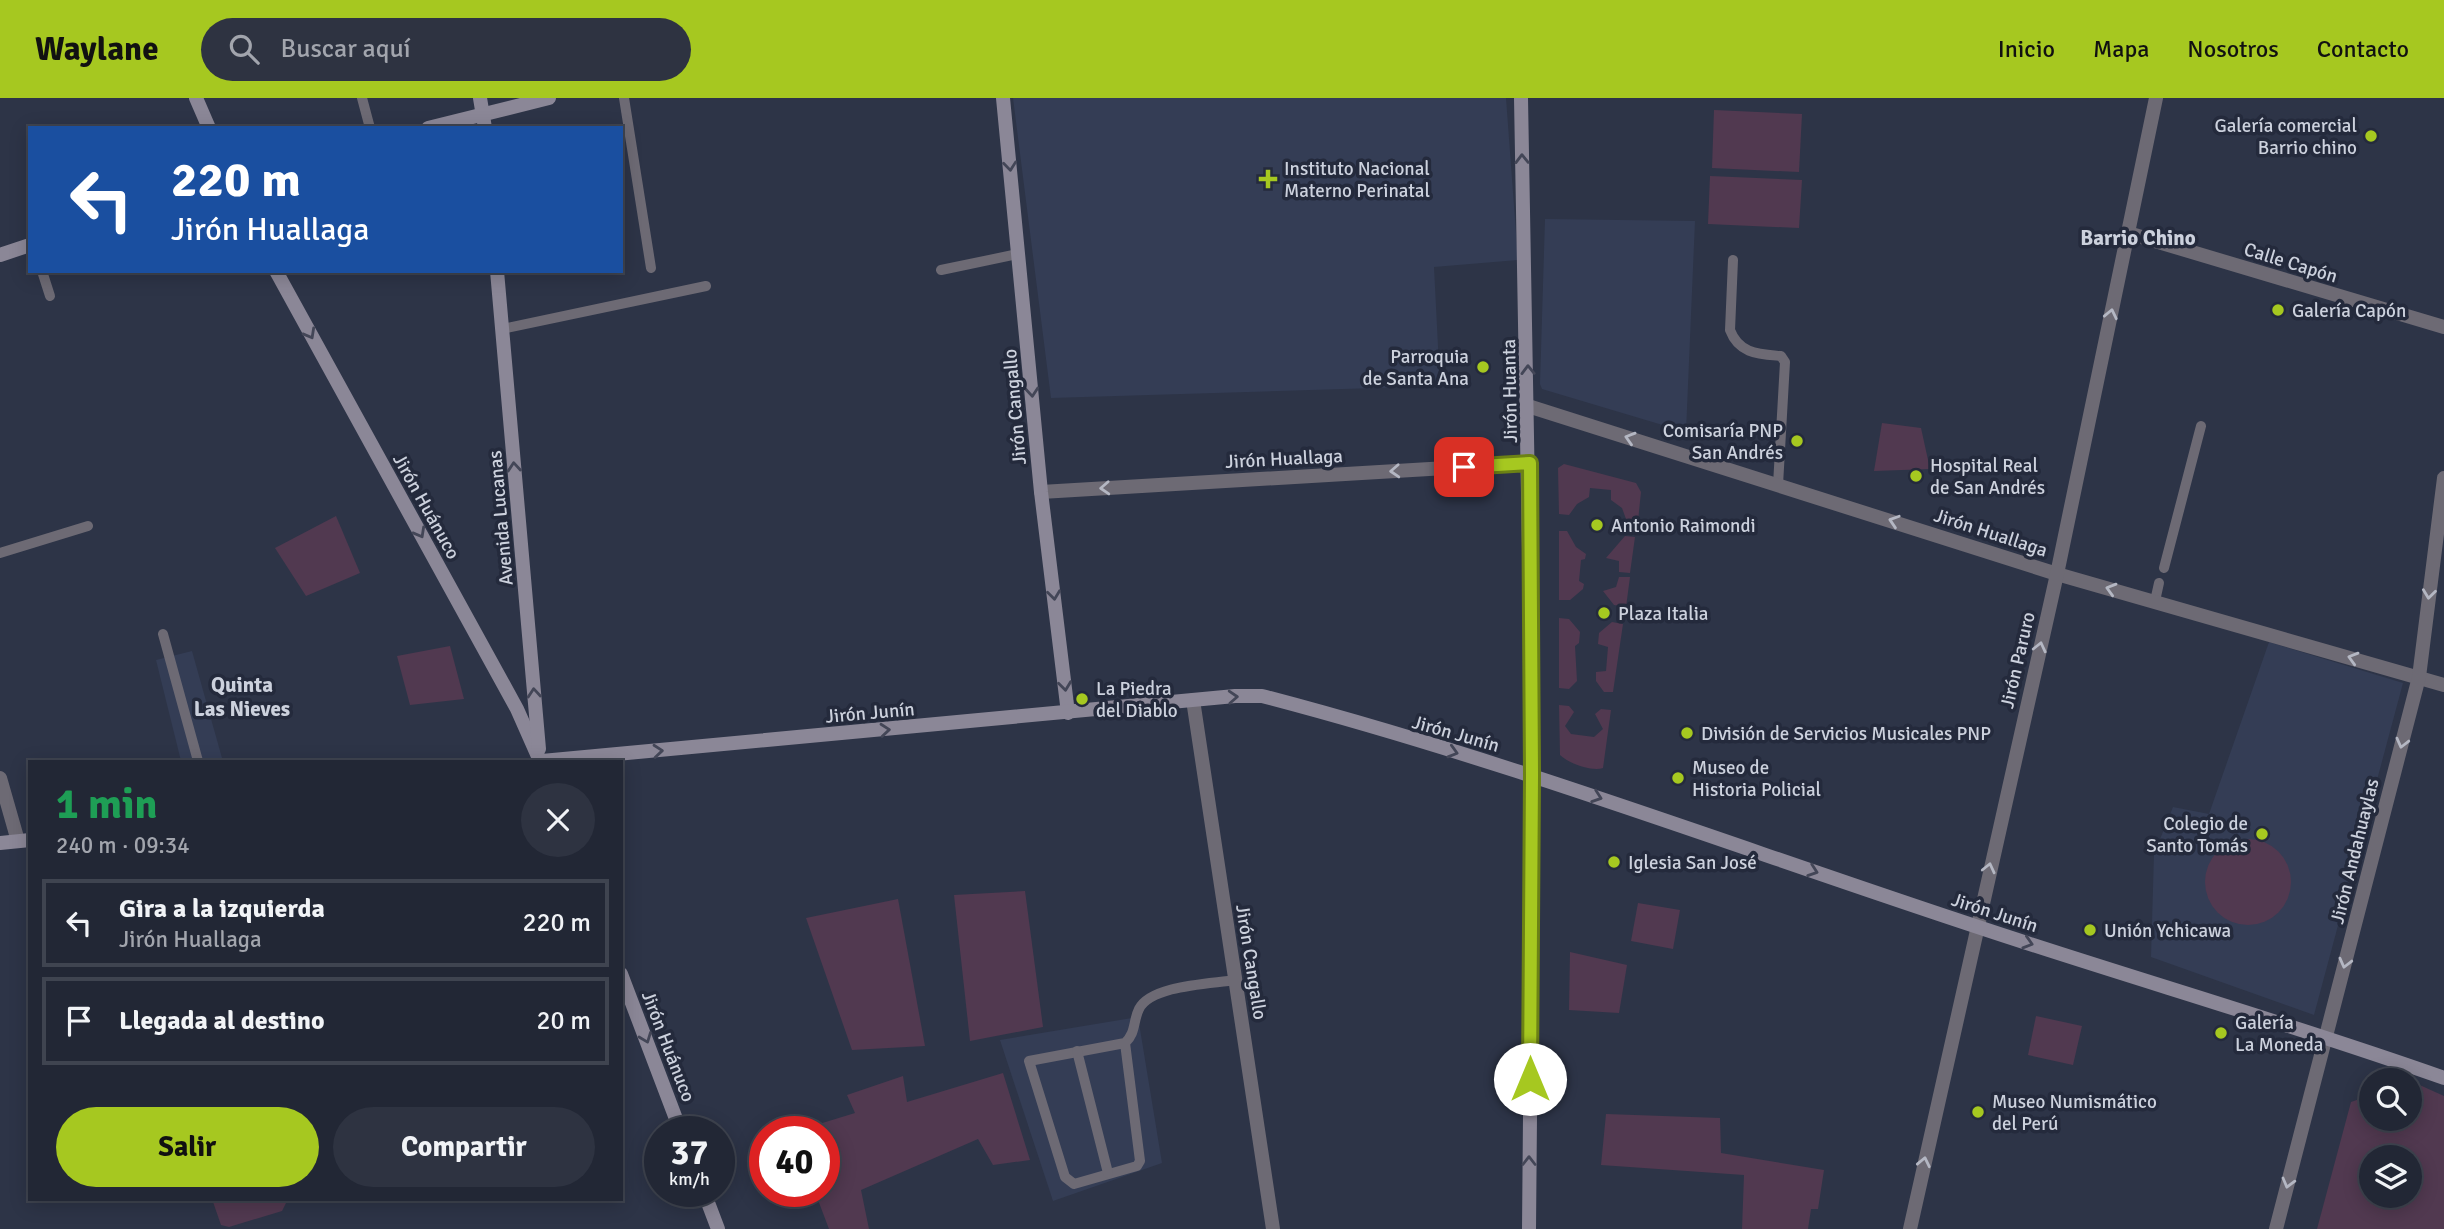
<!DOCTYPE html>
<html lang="es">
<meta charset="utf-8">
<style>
body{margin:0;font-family:Signika,sans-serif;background:#2e3341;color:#f1f3f6;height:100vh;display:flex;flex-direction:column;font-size:26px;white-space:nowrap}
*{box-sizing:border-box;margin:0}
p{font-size:23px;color:#a2a5ad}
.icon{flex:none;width:38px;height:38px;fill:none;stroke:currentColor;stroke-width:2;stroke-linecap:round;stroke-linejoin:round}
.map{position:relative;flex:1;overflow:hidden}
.drawer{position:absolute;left:28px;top:662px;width:595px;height:441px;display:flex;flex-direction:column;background:#222735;border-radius:0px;box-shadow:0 4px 18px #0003,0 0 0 2px #3f4450}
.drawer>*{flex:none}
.hud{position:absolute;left:28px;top:28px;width:595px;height:147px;border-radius:0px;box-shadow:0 4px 18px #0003,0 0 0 2px #3f4450;background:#1a4fa0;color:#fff;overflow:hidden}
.tools{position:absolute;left:2359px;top:970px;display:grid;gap:14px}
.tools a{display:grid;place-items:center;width:63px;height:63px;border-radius:50%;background:#222735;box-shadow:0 4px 18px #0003,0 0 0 2px #3f4450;font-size:35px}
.speed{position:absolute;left:644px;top:1018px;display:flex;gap:14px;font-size:35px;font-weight:700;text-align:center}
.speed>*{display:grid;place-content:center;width:91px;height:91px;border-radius:50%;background:#222735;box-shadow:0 4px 18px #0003,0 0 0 2px #3f4450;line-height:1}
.speed small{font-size:18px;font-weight:400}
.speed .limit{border:10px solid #d22;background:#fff;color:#111}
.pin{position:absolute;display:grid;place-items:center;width:60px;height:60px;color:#fff;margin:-30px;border-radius:14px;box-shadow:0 4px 10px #0006}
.me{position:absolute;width:77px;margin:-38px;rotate:0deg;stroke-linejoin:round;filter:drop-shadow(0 0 5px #0008)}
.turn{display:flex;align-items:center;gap:24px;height:147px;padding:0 28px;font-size:32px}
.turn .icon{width:91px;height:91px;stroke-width:2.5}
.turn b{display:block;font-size:49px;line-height:60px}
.round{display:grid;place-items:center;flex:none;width:74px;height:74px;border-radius:37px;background:#2e3341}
.head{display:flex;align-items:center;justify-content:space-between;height:119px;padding:0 28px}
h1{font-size:42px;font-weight:700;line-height:52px;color:#1e9e55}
.button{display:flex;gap:14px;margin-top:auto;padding:14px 28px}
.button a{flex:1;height:80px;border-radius:42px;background:#a6c820;color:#111;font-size:28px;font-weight:700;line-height:80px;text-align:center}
.button a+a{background:#2e3341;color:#f1f3f6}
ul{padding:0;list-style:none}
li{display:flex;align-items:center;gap:21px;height:88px;margin:0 14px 10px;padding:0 14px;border:4px solid #3f4450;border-radius:0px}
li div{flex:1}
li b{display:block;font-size:26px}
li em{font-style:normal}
header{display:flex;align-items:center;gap:42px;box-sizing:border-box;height:98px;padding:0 35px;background:#a6c820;color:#111}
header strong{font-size:33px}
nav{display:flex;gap:38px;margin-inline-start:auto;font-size:24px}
.search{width:490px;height:63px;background:#2e3341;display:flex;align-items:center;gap:18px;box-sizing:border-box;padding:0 24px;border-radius:38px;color:#a2a5ad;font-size:26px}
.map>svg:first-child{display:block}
.built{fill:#343d55}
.green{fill:#513950;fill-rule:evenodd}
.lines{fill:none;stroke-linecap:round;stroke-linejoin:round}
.lane{stroke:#6d6a74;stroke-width:10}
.street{stroke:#6d6a74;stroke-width:14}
.secondary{stroke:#8b8797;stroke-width:14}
.oneway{stroke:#434657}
.oneway2{stroke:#b4b7c3}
.route-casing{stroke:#6c8215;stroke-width:18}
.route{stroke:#a6c820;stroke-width:12}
.poi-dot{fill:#a6c820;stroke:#242a3c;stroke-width:2.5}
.labels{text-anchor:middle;stroke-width:7;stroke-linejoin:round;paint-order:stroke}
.poi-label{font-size:19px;fill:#ccd1dd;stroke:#242a3c;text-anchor:start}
.street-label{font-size:19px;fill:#ccd1dd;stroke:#242a3c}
.neighbourhood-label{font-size:21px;font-weight:bold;fill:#ccd1dd;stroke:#242a3c}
</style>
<header>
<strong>Waylane</strong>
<div class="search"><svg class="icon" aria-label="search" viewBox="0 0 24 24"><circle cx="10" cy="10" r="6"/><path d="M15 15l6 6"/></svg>Buscar aquí</div>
<nav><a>Inicio</a><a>Mapa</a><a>Nosotros</a><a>Contacto</a></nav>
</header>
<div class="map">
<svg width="2444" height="1131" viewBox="0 0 2444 1131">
<rect width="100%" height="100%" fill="#2d3447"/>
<g class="built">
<polygon points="1013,0 1506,0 1518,162 1434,169 1440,288 1051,300"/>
<polygon points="1545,121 1695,123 1686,334 1542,291 1540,286"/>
<polygon points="2269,544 2403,585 2314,917 2151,859 2154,756 2173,709 2209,716"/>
<polygon points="192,553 222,660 181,663 156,562"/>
<polygon points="1138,919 1162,1065 1053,1103 1000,942"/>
</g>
<g class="green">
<polygon points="1714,12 1802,16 1799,74 1712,70"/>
<polygon points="1710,78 1802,82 1799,130 1708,126"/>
<polygon points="1882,325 1921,330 1930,371 1874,373"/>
<polygon points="1564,366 1636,385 1641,394 1638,423 1626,421 1622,410 1611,402 1611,392 1590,390 1589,399 1577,406 1569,417 1559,416 1558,370"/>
<polygon points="336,418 360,475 306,498 275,450"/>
<polygon points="1559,433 1567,433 1576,449 1586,456 1585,461 1581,462 1579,483 1584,486 1583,491 1570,502 1559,502"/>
<polygon points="1625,438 1635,439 1630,475 1619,474 1619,463 1606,460"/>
<polygon points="1619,479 1630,479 1626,509 1614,507 1603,493 1616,489"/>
<polygon points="1559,520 1569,521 1580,534 1579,545 1575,548 1577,583 1569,591 1559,590"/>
<polygon points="1612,524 1623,526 1613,594 1604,594 1596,583 1596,574 1606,573 1608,549 1598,546 1599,535"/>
<polygon points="450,548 464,601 410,607 397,558"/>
<path d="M 1559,607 L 1569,608 L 1574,614 L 1565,628 L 1571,636 L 1594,639 L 1603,631 L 1595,616 L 1601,611 L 1611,612 L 1603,670 C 1592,674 1568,665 1560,657 Z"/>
<circle cx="2248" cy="784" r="43"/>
<polygon points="1025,793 1043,929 970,943 954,797"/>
<polygon points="898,801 925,948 852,952 806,820"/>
<polygon points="1638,805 1680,812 1673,851 1631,843"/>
<polygon points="1570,854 1627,867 1619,915 1569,912"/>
<polygon points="2036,918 2082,928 2073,967 2028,957"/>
<polygon points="1003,975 1030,1062 993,1067 978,1041 861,1092 869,1131 829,1131 815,1094 824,1094 824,1034 793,1034 855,1015 847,997 903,978 907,1004"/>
<path d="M 2413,984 L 2444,998 L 2444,1131 L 2317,1131 L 2351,1004 L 2371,997 L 2371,1020 L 2410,1020 L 2410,985 ZM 2371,1059 L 2410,1059 L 2410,1097 L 2371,1097 Z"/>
<polygon points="1606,1016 1720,1020 1721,1055 1824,1072 1818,1111 1811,1111 1808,1131 1742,1131 1744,1077 1601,1067"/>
<polygon points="212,1101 285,1101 286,1105 282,1113 229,1129 221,1127"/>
</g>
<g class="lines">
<g class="lane">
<polyline points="362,0 370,30"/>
<polyline points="624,0 651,170"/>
<path d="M 1733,162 L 1730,232 C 1739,256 1759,256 1781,258 L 1785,264 L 1778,387"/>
<polyline points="941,172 1018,156"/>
<polyline points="42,173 50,198"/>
<polyline points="502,231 706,188"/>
<polyline points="0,455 88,428"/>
<polyline points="2164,470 2201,328"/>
<polyline points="2155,503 2159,485"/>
<polyline points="163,536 198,663"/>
<path d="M 1125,945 L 1029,963 L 1065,1079 L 1074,1086 L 1137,1068 L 1140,1063 L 1125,945 C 1136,935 1133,923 1139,911 C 1151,887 1211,886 1235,882"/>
<polyline points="1077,953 1108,1075"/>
</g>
<g class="street">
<polyline points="2128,135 2444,229"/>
<polyline points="1528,308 2057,476 2444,587"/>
<polyline points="1041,394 1529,365"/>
<polyline points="1193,602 1273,1131"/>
<polyline points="0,680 18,743"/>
<polyline points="1910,1131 2057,476 2156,0"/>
<polyline points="2276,1131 2419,579 2444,380"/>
</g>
<g class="secondary">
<polyline points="196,0 209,30"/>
<polyline points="480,0 485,30"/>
<polyline points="1003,0 1041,394 1068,615"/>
<polyline points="1521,0 1533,677 1529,1131"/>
<polyline points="428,30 549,0"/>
<polyline points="0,157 30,147"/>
<polyline points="276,173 517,611 540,663"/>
<polyline points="497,173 539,651"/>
<path d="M 542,663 L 1235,598 L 1262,598 C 1504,661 1738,750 1975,828 C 2131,880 2289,925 2444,980"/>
<polyline points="0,745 30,742"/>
<polyline points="621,876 681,1034"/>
<polyline points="704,1094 718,1131"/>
</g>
</g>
<defs><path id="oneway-chevron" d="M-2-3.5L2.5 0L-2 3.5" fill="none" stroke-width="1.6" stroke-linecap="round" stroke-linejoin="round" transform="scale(1.75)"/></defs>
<g class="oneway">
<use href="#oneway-chevron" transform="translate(1522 61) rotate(-91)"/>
<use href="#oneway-chevron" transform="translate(1010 68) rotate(84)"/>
<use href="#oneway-chevron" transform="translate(310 236) rotate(61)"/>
<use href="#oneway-chevron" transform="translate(1528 272) rotate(-91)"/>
<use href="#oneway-chevron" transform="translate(1032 294) rotate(85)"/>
<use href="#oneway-chevron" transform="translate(514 369) rotate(-95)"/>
<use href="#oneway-chevron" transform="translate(420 435) rotate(61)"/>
<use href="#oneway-chevron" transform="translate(1054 497) rotate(83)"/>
<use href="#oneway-chevron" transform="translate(1065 588) rotate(83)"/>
<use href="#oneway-chevron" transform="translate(534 595) rotate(-95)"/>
<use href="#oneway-chevron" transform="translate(1233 599) rotate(-3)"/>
<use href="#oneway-chevron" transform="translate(885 632) rotate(-5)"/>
<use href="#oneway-chevron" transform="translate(658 653) rotate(-5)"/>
<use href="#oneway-chevron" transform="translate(1453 654) rotate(16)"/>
<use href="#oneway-chevron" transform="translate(1597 699) rotate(19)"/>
<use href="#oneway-chevron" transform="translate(1813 773) rotate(19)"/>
<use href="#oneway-chevron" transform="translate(2028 845) rotate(17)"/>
<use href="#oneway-chevron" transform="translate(646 940) rotate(69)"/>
<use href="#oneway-chevron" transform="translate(1529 1063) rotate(-90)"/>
</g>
<g class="oneway2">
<use href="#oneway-chevron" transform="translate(2111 216) rotate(-78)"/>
<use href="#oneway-chevron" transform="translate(1630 340) rotate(-163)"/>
<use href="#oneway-chevron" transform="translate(1395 373) rotate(177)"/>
<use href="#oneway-chevron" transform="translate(1105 390) rotate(177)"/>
<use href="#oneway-chevron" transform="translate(1894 423) rotate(-162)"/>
<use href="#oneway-chevron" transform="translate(2111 491) rotate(-164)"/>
<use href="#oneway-chevron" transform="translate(2429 496) rotate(97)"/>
<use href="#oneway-chevron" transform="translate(2040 549) rotate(-77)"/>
<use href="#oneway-chevron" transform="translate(2353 560) rotate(-164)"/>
<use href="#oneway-chevron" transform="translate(2402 645) rotate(104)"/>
<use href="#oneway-chevron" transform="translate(1989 770) rotate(-77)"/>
<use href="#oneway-chevron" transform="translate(2345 865) rotate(104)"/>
<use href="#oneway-chevron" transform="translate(1924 1064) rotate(-78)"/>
<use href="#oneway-chevron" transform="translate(2288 1085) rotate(105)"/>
</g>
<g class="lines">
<defs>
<polyline id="route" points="1464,369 1530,365 1532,677 1530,981"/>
</defs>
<use href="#route" class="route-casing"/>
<use href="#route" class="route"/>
</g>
<g class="poi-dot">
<circle cx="2371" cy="38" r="7"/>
<path d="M1264.5 70.5h7v7h7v7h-7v7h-7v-7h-7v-7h7z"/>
<circle cx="2278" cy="212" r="7"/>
<circle cx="1483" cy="269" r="7"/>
<circle cx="1797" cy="343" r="7"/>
<circle cx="1916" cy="378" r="7"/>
<circle cx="1597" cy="427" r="7"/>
<circle cx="1604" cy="515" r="7"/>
<circle cx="1082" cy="601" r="7"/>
<circle cx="1687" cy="635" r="7"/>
<circle cx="1678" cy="680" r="7"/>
<circle cx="2262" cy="736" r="7"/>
<circle cx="1614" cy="764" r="7"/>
<circle cx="2090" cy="832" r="7"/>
<circle cx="2221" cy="935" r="7"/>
<circle cx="1978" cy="1014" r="7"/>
</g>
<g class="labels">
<g class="poi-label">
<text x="2357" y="34" text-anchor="end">Galería comercial<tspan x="2357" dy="22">Barrio chino</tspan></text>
<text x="1284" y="77">Instituto Nacional<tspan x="1284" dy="22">Materno Perinatal</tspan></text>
<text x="2292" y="219">Galería Capón</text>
<text x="1469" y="265" text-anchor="end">Parroquia<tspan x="1469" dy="22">de Santa Ana</tspan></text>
<text x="1783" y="339" text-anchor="end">Comisaría PNP<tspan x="1783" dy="22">San Andrés</tspan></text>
<text x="1930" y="374">Hospital Real<tspan x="1930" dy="22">de San Andrés</tspan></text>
<text x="1611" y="434">Antonio Raimondi</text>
<text x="1618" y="522">Plaza Italia</text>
<text x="1096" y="597">La Piedra<tspan x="1096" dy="22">del Diablo</tspan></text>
<text x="1701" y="642">División de Servicios Musicales PNP</text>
<text x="1692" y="676">Museo de<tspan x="1692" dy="22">Historia Policial</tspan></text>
<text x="2248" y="732" text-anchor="end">Colegio de<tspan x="2248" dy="22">Santo Tomás</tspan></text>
<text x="1628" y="771">Iglesia San José</text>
<text x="2104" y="839">Unión Ychicawa</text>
<text x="2235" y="931">Galería<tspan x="2235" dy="22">La Moneda</tspan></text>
<text x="1992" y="1010">Museo Numismático<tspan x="1992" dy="22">del Perú</tspan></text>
</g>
<g class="street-label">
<text transform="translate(2291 164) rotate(17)" y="7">Calle Capón</text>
<text transform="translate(1509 293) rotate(-91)" y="7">Jirón Huanta</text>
<text transform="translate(1014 309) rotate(-95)" y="7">Jirón Cangallo</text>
<text transform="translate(1284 360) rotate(-3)" y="7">Jirón Huallaga</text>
<text transform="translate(427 408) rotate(61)" y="7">Jirón Huánuco</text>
<text transform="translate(500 420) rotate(-95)" y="7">Avenida Lucanas</text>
<text transform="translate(1991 434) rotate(18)" y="7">Jirón Huallaga</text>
<text transform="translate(2017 562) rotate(-77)" y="7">Jirón Paruro</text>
<text transform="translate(870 614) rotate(-5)" y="7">Jirón Junín</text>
<text transform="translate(1456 635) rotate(16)" y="7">Jirón Junín</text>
<text transform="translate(2354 753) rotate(-76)" y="7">Jirón Andahuaylas</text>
<text transform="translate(1995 814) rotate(18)" y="7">Jirón Junín</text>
<text transform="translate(1252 864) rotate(81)" y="7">Jirón Cangallo</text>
<text transform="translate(669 948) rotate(69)" y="7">Jirón Huánuco</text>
</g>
<g class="neighbourhood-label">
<text x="2138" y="147">Barrio Chino</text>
<text x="242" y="594">Quinta<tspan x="242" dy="24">Las Nieves</tspan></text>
</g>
</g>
</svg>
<div class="tools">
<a><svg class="icon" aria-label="search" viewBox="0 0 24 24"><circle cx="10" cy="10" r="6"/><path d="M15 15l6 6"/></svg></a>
<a><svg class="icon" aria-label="layers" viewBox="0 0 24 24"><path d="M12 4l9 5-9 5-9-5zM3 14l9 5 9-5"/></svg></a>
</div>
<div class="speed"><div>37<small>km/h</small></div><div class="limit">40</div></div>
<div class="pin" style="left:1464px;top:369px;background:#d93025"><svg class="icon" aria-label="arrive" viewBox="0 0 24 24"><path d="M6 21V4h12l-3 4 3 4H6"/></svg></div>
<svg class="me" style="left:1530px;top:981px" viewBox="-20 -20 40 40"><circle r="19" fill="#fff"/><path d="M0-13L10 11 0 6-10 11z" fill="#a6c820"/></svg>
<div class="hud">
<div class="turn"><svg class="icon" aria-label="left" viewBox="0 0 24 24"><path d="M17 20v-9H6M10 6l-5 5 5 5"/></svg><div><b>220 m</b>Jirón Huallaga</div></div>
</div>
<section class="drawer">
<div class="head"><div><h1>1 min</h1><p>240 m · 09:34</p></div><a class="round"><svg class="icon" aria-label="close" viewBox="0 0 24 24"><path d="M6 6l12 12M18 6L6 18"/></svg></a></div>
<ul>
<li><svg class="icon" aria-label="left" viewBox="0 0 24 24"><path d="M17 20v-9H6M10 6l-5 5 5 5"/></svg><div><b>Gira a la izquierda</b><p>Jirón Huallaga</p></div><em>220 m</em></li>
<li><svg class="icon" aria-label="arrive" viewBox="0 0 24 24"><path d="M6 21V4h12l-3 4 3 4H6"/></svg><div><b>Llegada al destino</b></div><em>20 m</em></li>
</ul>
<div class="button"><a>Salir</a><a>Compartir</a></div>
</section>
</div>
